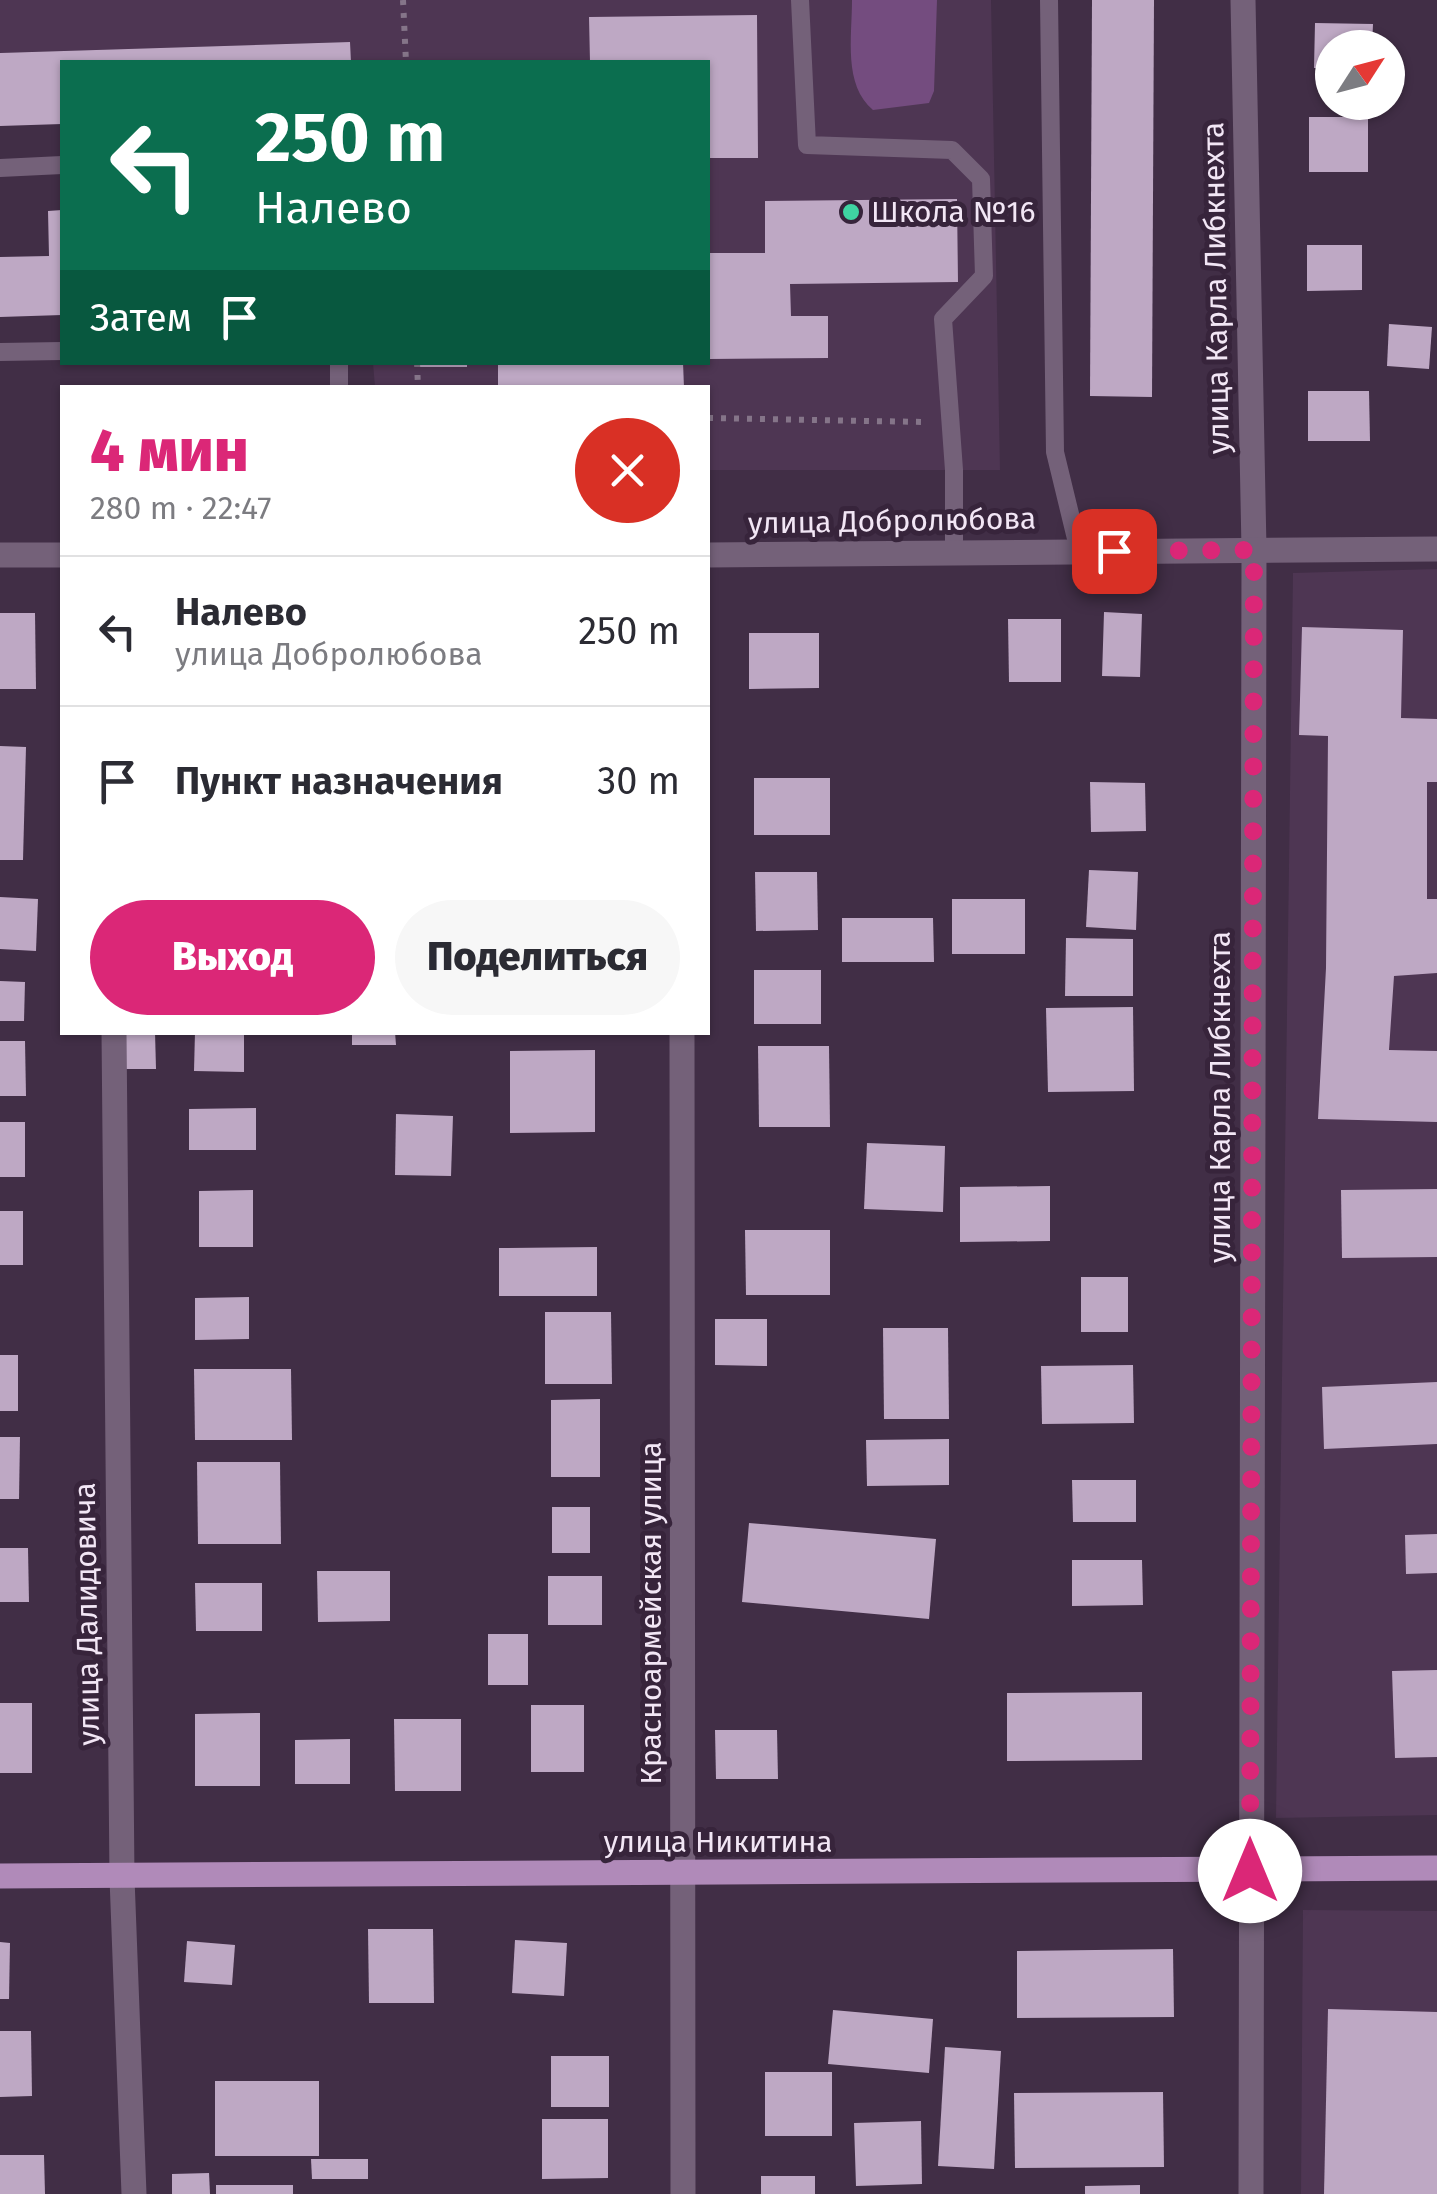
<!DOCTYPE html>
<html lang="ru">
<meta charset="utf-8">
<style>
body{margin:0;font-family:"Fira Sans",sans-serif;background:#f7f7f7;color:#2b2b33;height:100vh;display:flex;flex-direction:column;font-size:38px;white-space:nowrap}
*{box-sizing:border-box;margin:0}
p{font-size:32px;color:#7c7c81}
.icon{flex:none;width:55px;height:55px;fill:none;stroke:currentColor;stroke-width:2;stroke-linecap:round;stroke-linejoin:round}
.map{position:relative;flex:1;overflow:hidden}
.sheet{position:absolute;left:60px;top:385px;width:650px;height:650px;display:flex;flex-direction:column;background:#fff;border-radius:0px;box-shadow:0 2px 8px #0004}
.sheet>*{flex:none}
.top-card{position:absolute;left:60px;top:60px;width:650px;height:305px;border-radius:0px;box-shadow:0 2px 8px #0004;background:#0b6e4f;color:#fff;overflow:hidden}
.needle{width:65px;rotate:54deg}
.fabs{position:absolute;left:1315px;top:30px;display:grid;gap:20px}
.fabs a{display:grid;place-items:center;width:90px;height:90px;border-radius:50%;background:#fff;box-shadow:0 2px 8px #0004;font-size:50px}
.pin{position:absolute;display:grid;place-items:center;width:85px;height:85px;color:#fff;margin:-42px;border-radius:20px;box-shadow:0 5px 15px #0006}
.me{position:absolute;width:110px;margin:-55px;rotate:0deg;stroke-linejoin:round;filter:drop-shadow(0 0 8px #0008)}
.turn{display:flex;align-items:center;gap:35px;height:210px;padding:0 30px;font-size:45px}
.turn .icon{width:130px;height:130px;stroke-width:2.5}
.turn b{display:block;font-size:70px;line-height:85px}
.then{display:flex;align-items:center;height:95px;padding:0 30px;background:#0003;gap:20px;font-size:38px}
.round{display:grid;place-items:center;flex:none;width:105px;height:105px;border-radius:52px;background:#f7f7f7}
.headline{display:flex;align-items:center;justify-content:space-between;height:170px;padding:0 30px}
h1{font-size:60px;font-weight:800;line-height:75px;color:#db2777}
.cta{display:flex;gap:20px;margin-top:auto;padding:20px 30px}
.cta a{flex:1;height:115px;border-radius:60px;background:#db2777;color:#fff;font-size:40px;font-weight:800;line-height:115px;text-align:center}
.cta a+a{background:#f7f7f7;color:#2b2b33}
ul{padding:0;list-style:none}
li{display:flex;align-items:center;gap:30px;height:150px;padding:0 30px;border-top:2px solid #e1e1e2}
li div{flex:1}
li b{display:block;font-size:38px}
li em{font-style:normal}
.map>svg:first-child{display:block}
.built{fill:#4e3653}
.green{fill:#744c7f}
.building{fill:#bea8c4}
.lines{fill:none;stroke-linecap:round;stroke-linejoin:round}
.path{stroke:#857589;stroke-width:6;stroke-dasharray:5 8;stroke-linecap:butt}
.service{stroke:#746179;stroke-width:18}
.minor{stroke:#746179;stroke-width:25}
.primary{stroke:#b08ab9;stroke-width:25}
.route{stroke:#db2777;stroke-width:18;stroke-dasharray:0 32.4}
.poi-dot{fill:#3fd4a2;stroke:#37243b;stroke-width:4}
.labels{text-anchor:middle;stroke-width:10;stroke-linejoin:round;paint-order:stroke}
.poi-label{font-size:30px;fill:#f2e6f5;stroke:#37243b;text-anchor:start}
.street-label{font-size:30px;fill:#f2e6f5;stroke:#37243b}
</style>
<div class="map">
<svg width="1437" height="2194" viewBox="0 0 1437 2194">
<rect width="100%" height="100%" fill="#412e46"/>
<g class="built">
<polygon points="0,0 991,0 1000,470 708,470 708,388 375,387 373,363 708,362 708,62 351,62 349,42 0,53"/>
<polygon points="1437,569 1437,1815 1276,1818 1293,573"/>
<polygon points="1303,1910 1437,1911 1437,2194 1301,2194"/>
</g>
<path class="green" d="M 852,0 L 937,0 L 934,91 L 929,103 L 873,110 C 843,85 852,37 852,0 Z"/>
<g class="building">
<polygon points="1092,0 1154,0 1152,397 1090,396"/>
<polygon points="757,15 758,158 708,158 708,62 590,62 589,17"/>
<polygon points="1315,23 1373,24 1372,48 1332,48 1332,68 1314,68"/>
<polygon points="350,42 351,62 62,62 62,124 0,126 0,53"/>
<rect x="1309" y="117" width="59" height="55"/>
<polygon points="957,199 958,282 790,284 791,316 828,316 828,358 708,359 708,253 765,253 765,201"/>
<polygon points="62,210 62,315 0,317 0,257 49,256 48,211"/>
<polygon points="1307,245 1362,245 1362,290 1307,291"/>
<polygon points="1389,324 1432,327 1429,369 1387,366"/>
<rect x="420" y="362" width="47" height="5"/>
<polygon points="498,362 683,362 684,388 498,388"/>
<polygon points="1308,391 1369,391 1370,441 1308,441"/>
<polygon points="1104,612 1142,614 1140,677 1102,676"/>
<polygon points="0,613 35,613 36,689 0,689"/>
<polygon points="1008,619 1061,619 1061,682 1009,682"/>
<polygon points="1302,627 1403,630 1401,718 1437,719 1437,782 1427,782 1427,899 1437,899 1437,973 1394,976 1389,1050 1437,1051 1437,1122 1318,1119 1326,968 1328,736 1299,735"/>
<polygon points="749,633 819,633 819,688 749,689"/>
<polygon points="0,746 26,747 23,860 0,860"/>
<rect x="754" y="778" width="76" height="57"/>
<polygon points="1090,782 1145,783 1146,831 1091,832"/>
<polygon points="1089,870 1138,872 1136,930 1086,927"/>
<polygon points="755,872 817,872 818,930 756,931"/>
<polygon points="0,897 38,899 36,951 0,949"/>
<rect x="952" y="899" width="73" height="55"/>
<polygon points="842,918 933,918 934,962 842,962"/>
<polygon points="1066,938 1133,939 1133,996 1065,996"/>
<rect x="754" y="970" width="67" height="54"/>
<polygon points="0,981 25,982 24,1021 0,1021"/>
<polygon points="1133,1007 1134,1091 1048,1092 1046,1008"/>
<polygon points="121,1032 155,1032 156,1069 121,1069"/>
<polygon points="195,1032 244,1032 244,1072 194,1071"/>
<polygon points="352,1032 395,1032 396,1045 352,1045"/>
<polygon points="0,1041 25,1041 26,1096 0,1096"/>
<polygon points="758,1046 829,1046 830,1127 759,1127"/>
<polygon points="595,1050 595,1132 510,1133 510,1051"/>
<polygon points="256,1108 256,1150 189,1150 189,1109"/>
<polygon points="396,1114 453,1116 451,1176 395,1175"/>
<rect x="0" y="1122" width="25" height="55"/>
<polygon points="867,1143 945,1146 943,1212 864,1209"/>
<polygon points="1050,1186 1050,1241 960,1242 960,1187"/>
<polygon points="1437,1189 1437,1257 1342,1258 1341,1190"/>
<polygon points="253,1190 253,1247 199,1247 199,1191"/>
<rect x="0" y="1211" width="23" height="54"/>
<polygon points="745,1230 830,1230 830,1295 746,1295"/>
<polygon points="597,1247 597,1296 499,1296 499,1248"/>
<rect x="1081" y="1277" width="47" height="55"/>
<polygon points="249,1297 249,1339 195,1340 195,1298"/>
<polygon points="545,1312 611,1312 612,1384 545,1384"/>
<polygon points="715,1319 767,1319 767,1366 715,1365"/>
<polygon points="883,1328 948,1328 949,1419 884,1419"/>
<rect x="0" y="1355" width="18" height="56"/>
<polygon points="1133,1365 1134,1423 1042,1424 1041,1366"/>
<polygon points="194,1369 291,1369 292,1440 195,1440"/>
<polygon points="1437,1382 1437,1444 1324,1449 1322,1387"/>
<polygon points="600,1399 600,1477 551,1477 551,1400"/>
<polygon points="0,1437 20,1437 19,1499 0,1499"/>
<polygon points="949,1439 949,1485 867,1486 866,1440"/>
<polygon points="197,1462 280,1462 281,1544 198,1544"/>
<polygon points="1072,1480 1136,1480 1136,1522 1073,1522"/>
<rect x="552" y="1507" width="38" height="46"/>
<polygon points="749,1523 936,1539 929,1619 742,1602"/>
<polygon points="1437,1534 1437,1573 1406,1574 1405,1535"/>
<polygon points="0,1548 28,1548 29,1602 0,1602"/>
<polygon points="1072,1560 1142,1560 1143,1605 1072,1606"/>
<polygon points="317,1571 390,1571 390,1621 318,1622"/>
<rect x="548" y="1576" width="54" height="49"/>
<polygon points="195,1583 262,1583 262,1631 196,1631"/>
<rect x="488" y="1634" width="40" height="51"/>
<polygon points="1437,1670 1437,1757 1395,1758 1392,1671"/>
<polygon points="1142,1692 1142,1760 1007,1761 1007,1693"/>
<rect x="0" y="1703" width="32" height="70"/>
<rect x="531" y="1705" width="53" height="67"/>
<polygon points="260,1713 260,1786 195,1786 195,1714"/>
<polygon points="394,1719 461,1719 461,1791 395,1791"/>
<polygon points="715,1730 777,1730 778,1779 716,1779"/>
<polygon points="350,1739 350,1784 295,1784 295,1740"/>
<polygon points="368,1929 433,1929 434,2003 369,2003"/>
<polygon points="515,1940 567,1943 564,1996 512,1993"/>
<polygon points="187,1941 235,1945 232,1985 184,1982"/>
<polygon points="0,1942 10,1943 9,1999 0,1999"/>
<polygon points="1173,1949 1174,2017 1017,2018 1017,1951"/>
<polygon points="1328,2009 1437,2012 1437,2194 1324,2194"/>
<polygon points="833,2010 933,2019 929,2073 828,2064"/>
<polygon points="0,2031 31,2031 32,2096 0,2097"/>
<polygon points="945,2047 1001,2051 994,2169 938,2166"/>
<rect x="551" y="2056" width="58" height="51"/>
<rect x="765" y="2072" width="67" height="64"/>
<rect x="215" y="2081" width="104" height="75"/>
<polygon points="1163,2092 1164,2167 1015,2168 1014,2093"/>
<polygon points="542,2119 608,2119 608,2178 542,2179"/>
<polygon points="921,2121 922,2184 856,2186 854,2123"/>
<polygon points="0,2155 44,2155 45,2194 0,2194"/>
<polygon points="311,2159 368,2159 368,2179 312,2179"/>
<polygon points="209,2173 210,2194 172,2194 172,2174"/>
<rect x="761" y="2176" width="54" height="18"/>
<rect x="216" y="2185" width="77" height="9"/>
<polygon points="1140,2185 1140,2194 1085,2194 1085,2186"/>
</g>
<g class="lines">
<g class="path">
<polyline points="403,0 406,62"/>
<polyline points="417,362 418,388"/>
<polyline points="708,418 924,422"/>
</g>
<g class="service">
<polyline points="800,0 807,145 952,150 981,179 984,276 943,319 954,470 954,553"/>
<polyline points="1049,0 1055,452 1079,551"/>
<polyline points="0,168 62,165"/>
<polyline points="0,352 62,351"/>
<polyline points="339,362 339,388"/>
</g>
<g class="minor">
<polyline points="1243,0 1254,549 1251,2194"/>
<polyline points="0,555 62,555"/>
<polyline points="708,555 1437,549"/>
<polyline points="114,1032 122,1878 134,2194"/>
<polyline points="682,1032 683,2194"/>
</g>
<polyline class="primary" points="0,1876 1437,1868"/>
</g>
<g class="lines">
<polyline class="route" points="1114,551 1254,550 1250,1871"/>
</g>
<circle class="poi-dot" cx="851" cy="212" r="10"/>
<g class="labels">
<g class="poi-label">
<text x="871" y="222">Школа №16</text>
</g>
<g class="street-label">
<text transform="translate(1216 288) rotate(-91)" y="10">улица Карла Либкнехта</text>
<text transform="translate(892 521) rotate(-1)" y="10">улица Добролюбова</text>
<text transform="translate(1220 1097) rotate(-90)" y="10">улица Карла Либкнехта</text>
<text transform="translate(651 1613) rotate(-90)" y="10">Красноармейская улица</text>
<text transform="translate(87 1614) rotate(-91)" y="10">улица Далидовича</text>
<text x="718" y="1852">улица Никитина</text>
</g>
</g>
</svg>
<div class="fabs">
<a><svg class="needle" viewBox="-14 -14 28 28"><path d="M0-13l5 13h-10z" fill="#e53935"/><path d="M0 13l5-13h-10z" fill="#7c7c81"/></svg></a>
</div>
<div class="pin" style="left:1114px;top:551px;background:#d93025"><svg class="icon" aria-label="arrive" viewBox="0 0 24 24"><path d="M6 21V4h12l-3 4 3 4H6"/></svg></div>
<svg class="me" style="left:1250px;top:1871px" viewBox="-20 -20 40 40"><circle r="19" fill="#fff"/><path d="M0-13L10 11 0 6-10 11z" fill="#db2777"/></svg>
<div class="top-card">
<div class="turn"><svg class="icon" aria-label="left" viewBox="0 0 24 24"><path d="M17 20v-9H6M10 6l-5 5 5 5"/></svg><div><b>250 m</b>Налево</div></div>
<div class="then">Затем<svg class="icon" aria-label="arrive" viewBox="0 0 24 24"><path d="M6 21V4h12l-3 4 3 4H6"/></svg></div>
</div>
<section class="sheet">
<div class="headline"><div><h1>4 мин</h1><p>280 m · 22:47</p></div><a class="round" style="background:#d93025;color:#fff"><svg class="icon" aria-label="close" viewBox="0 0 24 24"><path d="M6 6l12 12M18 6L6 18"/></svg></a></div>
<ul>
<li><svg class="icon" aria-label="left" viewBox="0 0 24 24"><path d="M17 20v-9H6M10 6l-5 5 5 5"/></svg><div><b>Налево</b><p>улица Добролюбова</p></div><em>250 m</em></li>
<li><svg class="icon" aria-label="arrive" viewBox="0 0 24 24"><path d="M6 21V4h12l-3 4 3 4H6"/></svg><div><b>Пункт назначения</b></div><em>30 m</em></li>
</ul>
<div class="cta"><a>Выход</a><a>Поделиться</a></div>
</section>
</div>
